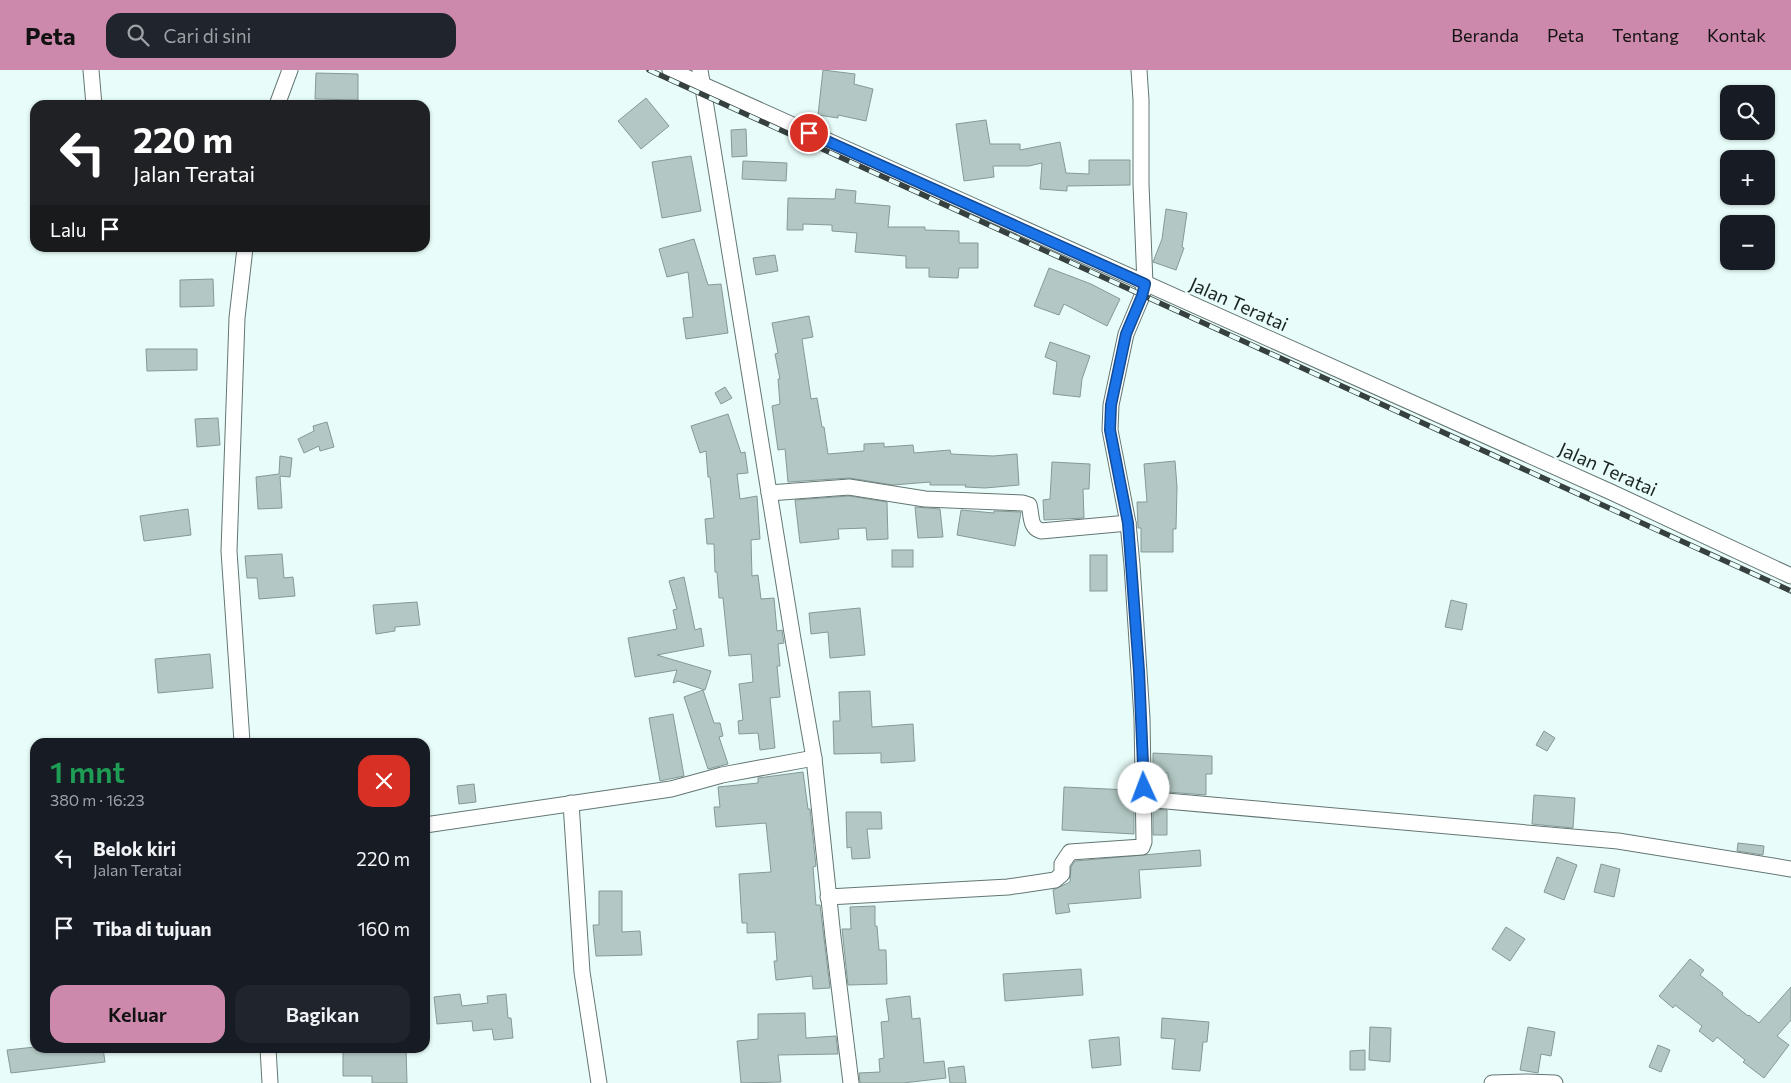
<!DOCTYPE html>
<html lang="id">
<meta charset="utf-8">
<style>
body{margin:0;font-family:Commissioner,sans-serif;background:#20242c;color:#f1f3f6;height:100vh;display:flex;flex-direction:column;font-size:19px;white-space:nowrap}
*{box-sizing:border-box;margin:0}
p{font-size:16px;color:#9ea1a6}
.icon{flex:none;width:28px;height:28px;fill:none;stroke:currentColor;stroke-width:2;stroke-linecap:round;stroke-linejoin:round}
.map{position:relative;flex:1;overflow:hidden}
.side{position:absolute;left:30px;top:668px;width:400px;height:315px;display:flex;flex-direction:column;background:#171b24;border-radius:15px;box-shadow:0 1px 4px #0004}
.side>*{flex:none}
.banner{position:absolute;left:30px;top:30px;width:400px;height:152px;border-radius:15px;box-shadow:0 1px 4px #0004;background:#202124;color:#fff;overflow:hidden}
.tools{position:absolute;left:1720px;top:15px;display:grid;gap:10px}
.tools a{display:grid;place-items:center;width:55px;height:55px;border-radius:10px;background:#171b24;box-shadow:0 1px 4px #0004;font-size:25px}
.pin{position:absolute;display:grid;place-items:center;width:42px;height:42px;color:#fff;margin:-21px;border:2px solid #fff;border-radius:50%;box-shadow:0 1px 5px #0007}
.me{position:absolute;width:55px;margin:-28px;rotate:358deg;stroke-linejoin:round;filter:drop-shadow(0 0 4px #0008)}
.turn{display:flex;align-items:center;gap:18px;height:105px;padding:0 20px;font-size:22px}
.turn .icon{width:65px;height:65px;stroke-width:2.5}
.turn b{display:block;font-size:35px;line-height:42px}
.then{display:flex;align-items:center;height:48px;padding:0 20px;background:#0003;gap:10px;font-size:19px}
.round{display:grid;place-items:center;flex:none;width:52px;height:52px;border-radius:15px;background:#20242c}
.overview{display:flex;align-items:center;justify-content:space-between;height:85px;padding:0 20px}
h1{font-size:30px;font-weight:600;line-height:38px;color:#1e9e55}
.cta{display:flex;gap:10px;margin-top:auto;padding:10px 20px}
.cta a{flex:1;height:58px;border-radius:15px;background:#cc89ab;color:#111;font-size:20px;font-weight:600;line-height:58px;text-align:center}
.cta a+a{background:#20242c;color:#f1f3f6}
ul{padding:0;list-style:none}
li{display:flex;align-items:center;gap:15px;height:70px;padding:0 20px}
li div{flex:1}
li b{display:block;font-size:19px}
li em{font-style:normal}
header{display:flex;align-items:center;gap:30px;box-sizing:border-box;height:70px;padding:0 25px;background:#cc89ab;color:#111}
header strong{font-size:24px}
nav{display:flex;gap:28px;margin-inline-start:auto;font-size:18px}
.search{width:350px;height:45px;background:#20242c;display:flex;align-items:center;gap:12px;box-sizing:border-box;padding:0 18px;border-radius:15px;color:#9ea1a6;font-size:19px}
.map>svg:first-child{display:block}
.building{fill:#b3c8c4;stroke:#859995}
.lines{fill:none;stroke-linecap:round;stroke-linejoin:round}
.minor-casing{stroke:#637673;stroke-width:17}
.minor{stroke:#fff;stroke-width:15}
.rail-casing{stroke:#36403e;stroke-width:5.5}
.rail{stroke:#e8fdf9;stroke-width:4;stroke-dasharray:11;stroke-linecap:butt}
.route-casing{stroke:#114b97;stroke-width:12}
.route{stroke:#1a73e8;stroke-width:9}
.labels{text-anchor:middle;stroke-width:4.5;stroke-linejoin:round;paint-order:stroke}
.street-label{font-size:19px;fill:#1c2422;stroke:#e8fdf9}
</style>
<header>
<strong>Peta</strong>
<div class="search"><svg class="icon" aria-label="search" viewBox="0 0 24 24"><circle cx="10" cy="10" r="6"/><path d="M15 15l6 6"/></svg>Cari di sini</div>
<nav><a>Beranda</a><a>Peta</a><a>Tentang</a><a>Kontak</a></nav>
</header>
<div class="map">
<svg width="1791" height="1013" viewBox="0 0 1791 1013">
<rect width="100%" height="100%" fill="#e8fdf9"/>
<g class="building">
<polygon points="823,0 855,4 854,14 873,19 866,51 838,45 838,48 818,45"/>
<polygon points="316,3 358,4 358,30 315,29"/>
<polygon points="646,28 669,56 641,79 618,51"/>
<polygon points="986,50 990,74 1020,74 1020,80 1060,72 1066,103 1089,104 1089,90 1130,90 1130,115 1067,116 1067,121 1040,119 1042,93 1029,96 993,96 994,107 964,111 956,54"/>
<polygon points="746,59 747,86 732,87 731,60"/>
<polygon points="691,86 701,141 662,148 652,92"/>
<polygon points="743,91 787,93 786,111 742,109"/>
<polygon points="836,119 856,121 855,133 890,136 888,157 925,157 925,160 959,161 959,173 978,173 978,198 959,198 958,208 929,207 929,198 906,198 906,186 855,182 857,163 832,161 832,155 803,154 803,160 787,160 788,128 835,129"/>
<polygon points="1166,139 1187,143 1182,177 1184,178 1176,200 1153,192 1162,169"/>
<polygon points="694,169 708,215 721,214 728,263 686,269 683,248 693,247 688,202 667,207 659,179"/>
<polygon points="775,185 778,201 756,205 753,188"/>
<polygon points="1049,198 1091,214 1120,229 1107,256 1064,234 1059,245 1034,236"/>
<polygon points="213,209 214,236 180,237 180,210"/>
<polygon points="809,246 813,267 802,269 811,329 817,328 822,357 824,357 828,384 864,381 864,374 884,373 884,377 913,375 914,383 950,380 951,384 993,386 1017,384 1019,415 985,418 965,417 966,415 930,415 930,412 893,415 849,408 788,412 785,379 778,380 772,336 780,334 778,309 780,309 775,284 778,283 772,253"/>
<polygon points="1050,272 1090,286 1082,309 1080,327 1053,324 1057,292 1045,287"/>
<polygon points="146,279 197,279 197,300 147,301"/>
<polygon points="725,317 732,328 721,334 715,323"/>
<polygon points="728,344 741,383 745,382 748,403 737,404 740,429 757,426 760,469 751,470 752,506 758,505 761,529 774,528 777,561 782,560 784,573 778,574 780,596 777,596 780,627 770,628 775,678 760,680 758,663 739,664 738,651 743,650 739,614 753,612 751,584 729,586 723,528 719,528 717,502 715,502 714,474 707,474 705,449 714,448 710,407 708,407 706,381 700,383 691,356"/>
<polygon points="218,348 220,375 197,377 195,349"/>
<polygon points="327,352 334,377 320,381 319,376 304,383 298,369 314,361 313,356"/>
<polygon points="280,386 292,388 290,407 280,406 282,438 258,439 256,407 279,404"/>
<polygon points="1175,391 1177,417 1176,459 1173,459 1173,482 1141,482 1141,458 1138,458 1137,432 1147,432 1144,394"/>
<polygon points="1052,392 1090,394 1089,419 1083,419 1084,448 1044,450 1043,430 1050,429"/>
<polygon points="849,426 887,432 888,469 867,470 866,458 838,459 839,469 800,473 795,430"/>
<polygon points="915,437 940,439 943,467 918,468"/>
<polygon points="188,439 191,465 144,471 140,446"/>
<polygon points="961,440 994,443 994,441 1021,442 1015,476 957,465"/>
<rect x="892" y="480" width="21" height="17"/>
<polygon points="282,484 284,508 293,507 295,526 259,529 257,508 247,508 245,486"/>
<rect x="1090" y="485" width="17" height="36"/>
<polygon points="684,507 695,560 701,558 704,576 657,585 711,601 705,620 678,611 673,613 677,600 635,607 628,568 677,559 673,540 677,539 669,511"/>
<polygon points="1451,530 1467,534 1462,560 1445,557"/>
<polygon points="417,532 420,555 395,557 395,561 376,564 373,535"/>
<polygon points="860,538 865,585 830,588 828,562 811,564 809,543"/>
<polygon points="210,584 213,618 158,623 155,589"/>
<polygon points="703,620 714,653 720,653 723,666 719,667 728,694 708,699 684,627"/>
<polygon points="870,621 872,657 913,654 915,691 881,693 881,683 834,684 833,651 840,651 839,622"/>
<polygon points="673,644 684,706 660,711 649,648"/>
<polygon points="1544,661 1555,668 1547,681 1536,675"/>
<polygon points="1153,683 1212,686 1212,704 1206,704 1206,725 1168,722 1168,703 1153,702"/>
<polygon points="803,702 808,739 810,739 816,796 813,797 816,835 820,835 830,918 813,919 812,906 776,910 774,891 777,891 775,862 747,863 747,853 742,853 739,804 771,802 766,753 716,757 714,737 720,737 718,717 758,713 758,708"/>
<polygon points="474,714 476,732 459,734 457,716"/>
<polygon points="1064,717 1129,720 1129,738 1134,738 1134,764 1062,760"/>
<polygon points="1534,725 1575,728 1573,758 1532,754"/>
<polygon points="1153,739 1167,740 1167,765 1153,765"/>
<polygon points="846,742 881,742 882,759 867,759 870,788 852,789 851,777 847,778"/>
<polygon points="1738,773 1764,776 1763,785 1737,781"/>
<polygon points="1200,780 1201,796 1139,800 1141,828 1068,834 1070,842 1056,844 1053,820 1070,812 1071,797 1075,791"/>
<polygon points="1557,787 1577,795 1564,830 1544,822"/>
<polygon points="1601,794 1620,799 1614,827 1594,822"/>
<polygon points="599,821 622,821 622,862 640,861 642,885 596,886 593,855 599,855"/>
<polygon points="875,836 875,856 877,856 879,880 886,880 887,914 848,915 842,859 851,859 850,837"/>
<polygon points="1506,857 1525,869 1510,891 1492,879"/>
<polygon points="1690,889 1704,900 1700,905 1723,923 1722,925 1748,946 1749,945 1759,953 1791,917 1791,950 1777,966 1789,975 1764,1008 1743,992 1745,990 1717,967 1713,972 1699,961 1702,956 1675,935 1673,938 1659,926"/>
<polygon points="1081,899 1083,925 1005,931 1003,904"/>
<polygon points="460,924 462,936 488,933 487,926 506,924 508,948 511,948 513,968 494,970 492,959 473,961 472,951 437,954 434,927"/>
<polygon points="910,926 912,949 920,948 924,993 944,991 946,1008 903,1013 860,1013 859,1003 880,1002 879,989 884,988 881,952 889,951 886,929"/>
<polygon points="805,943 806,968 836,966 838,984 778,985 781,1012 741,1013 737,971 758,969 758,944"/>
<polygon points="1162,948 1209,952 1207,972 1203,972 1200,1001 1172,999 1175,969 1161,968"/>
<polygon points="1370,957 1391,958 1390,992 1369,990"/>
<polygon points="1528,957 1555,962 1551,986 1541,984 1538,1003 1520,1000"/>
<polygon points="1119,967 1121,995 1092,998 1089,970"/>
<polygon points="1658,975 1670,980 1661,1002 1649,997"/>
<polygon points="35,977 103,978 105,992 11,1003 7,980"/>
<polygon points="343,978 406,978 407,1013 372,1013 372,1006 343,1006"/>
<polygon points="1365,980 1365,1000 1350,1000 1350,981"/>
<polygon points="964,996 966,1013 950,1013 948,998"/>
</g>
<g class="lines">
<defs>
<g id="minor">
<polyline points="91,0 94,35"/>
<polyline points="670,0 1611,422 1791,506"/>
<polyline points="700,0 793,569 814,688 833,867 851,1013"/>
<polyline points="277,35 290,0"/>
<path d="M 769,423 L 849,417 L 925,429 L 1023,433 L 1029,435 C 1032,445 1029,457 1041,461 L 1128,453"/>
<polyline points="242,672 229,481 237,248 245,178"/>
<polyline points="1144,729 1618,771 1791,799"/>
<polyline points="571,733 582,902 599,1013"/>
<polyline points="425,755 671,719 722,705 814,688"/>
<polyline points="828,827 1008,817 1055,810 1062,804 1062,794 1070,782 1142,777 1144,772 1142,648 1132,495 1128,453 1110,360 1111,335 1126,264 1142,226 1145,214 1141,114 1141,30 1139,0"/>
<polyline points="268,978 270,1013"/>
<polyline points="1492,1013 1527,1012 1555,1013"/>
</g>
</defs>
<use href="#minor" class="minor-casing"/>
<use href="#minor" class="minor"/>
<defs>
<polyline id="rail" points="649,0 1791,521"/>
</defs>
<use href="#rail" class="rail-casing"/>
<use href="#rail" class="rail"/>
</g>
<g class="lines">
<defs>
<polyline id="route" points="809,63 1145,214 1142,226 1126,264 1111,335 1110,360 1128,453 1139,601 1144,718"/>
</defs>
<use href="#route" class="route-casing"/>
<use href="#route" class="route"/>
</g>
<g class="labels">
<g class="street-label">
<text transform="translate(1239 234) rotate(24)" y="7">Jalan Teratai</text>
<text transform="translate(1608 399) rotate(24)" y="7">Jalan Teratai</text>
</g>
</g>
</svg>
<div class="tools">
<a><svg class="icon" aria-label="search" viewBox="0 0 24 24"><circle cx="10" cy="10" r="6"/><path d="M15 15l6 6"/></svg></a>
<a>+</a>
<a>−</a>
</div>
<div class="pin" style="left:809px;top:63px;background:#d93025"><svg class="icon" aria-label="arrive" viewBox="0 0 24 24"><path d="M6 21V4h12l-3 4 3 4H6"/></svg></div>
<svg class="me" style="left:1144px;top:718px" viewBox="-20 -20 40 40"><circle r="19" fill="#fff"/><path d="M0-13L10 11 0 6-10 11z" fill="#1a73e8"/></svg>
<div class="banner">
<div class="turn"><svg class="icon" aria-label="left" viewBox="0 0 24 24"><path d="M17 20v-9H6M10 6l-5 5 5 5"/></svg><div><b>220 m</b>Jalan Teratai</div></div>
<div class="then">Lalu<svg class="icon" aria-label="arrive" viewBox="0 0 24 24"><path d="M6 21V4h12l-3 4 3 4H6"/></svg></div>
</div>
<section class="side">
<div class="overview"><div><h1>1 mnt</h1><p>380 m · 16:23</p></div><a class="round" style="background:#d93025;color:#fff"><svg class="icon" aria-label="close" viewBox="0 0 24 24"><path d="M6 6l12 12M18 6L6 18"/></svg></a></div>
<ul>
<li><svg class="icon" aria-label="left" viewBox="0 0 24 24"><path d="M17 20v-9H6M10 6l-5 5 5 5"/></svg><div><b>Belok kiri</b><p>Jalan Teratai</p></div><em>220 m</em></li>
<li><svg class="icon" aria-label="arrive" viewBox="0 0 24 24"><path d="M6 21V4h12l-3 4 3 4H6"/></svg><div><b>Tiba di tujuan</b></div><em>160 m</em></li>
</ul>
<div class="cta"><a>Keluar</a><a>Bagikan</a></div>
</section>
</div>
